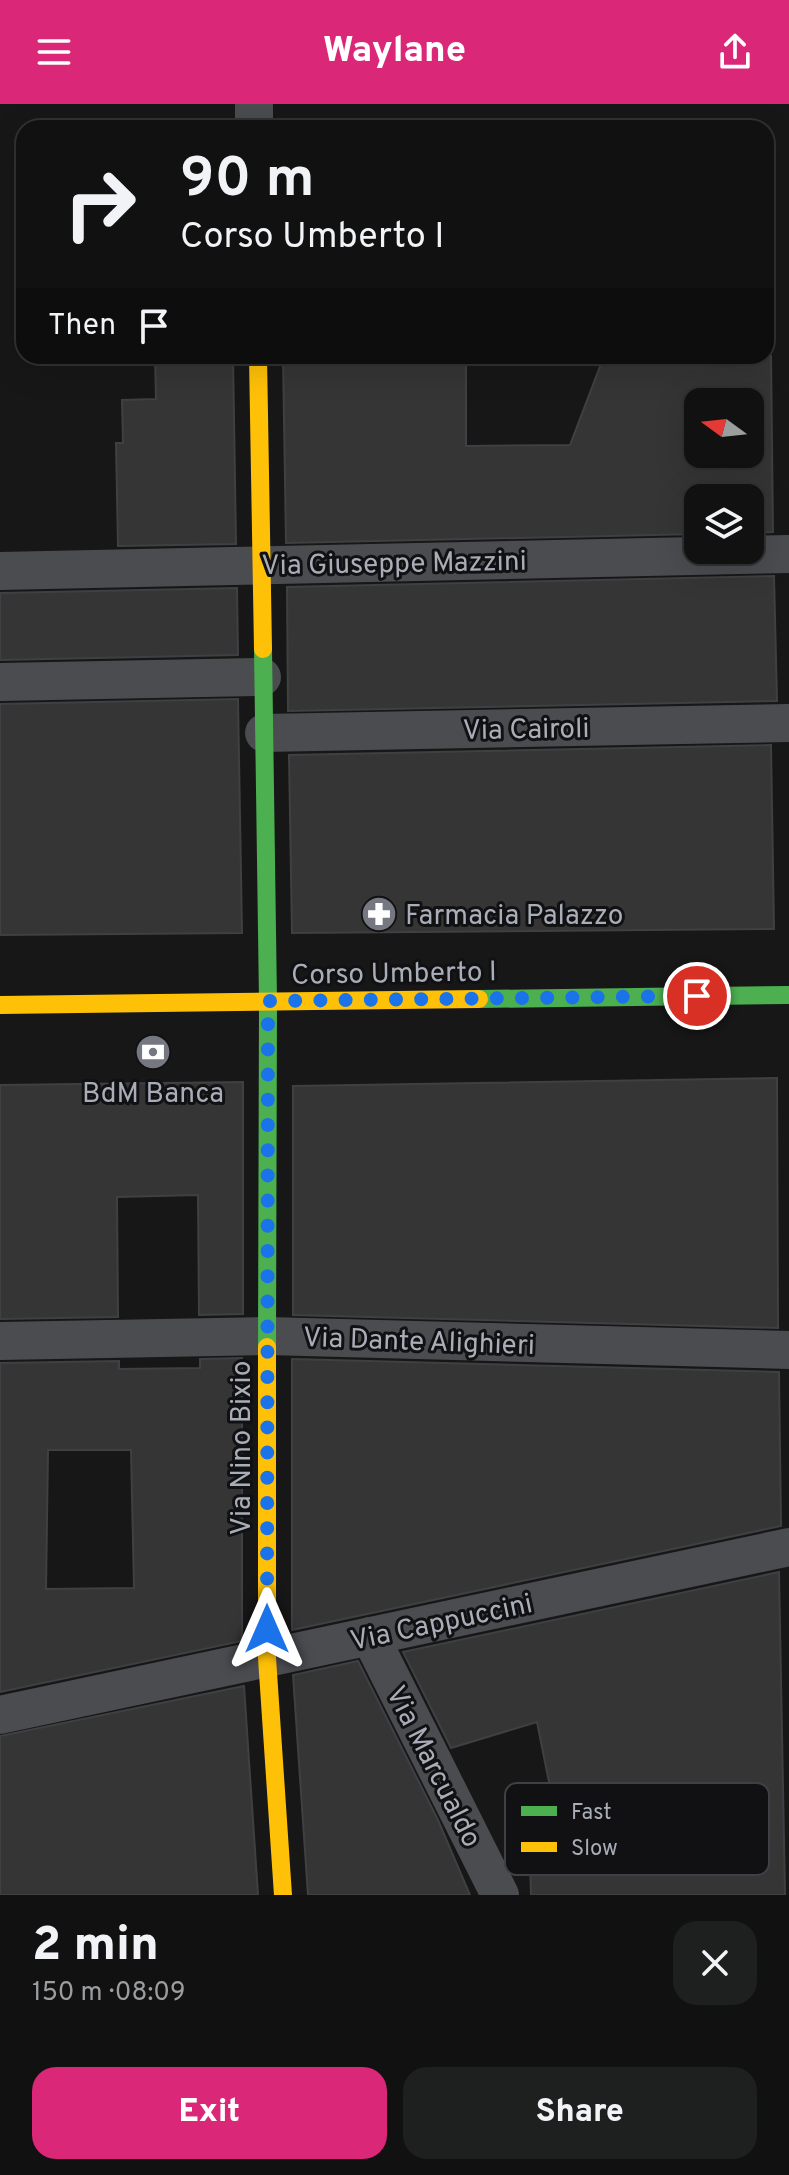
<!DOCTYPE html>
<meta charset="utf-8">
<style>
body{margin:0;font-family:Overpass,sans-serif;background:#1e1f1f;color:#f1f3f6;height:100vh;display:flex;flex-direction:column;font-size:30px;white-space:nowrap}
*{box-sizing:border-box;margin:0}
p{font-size:26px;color:#9c9d9f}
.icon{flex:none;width:44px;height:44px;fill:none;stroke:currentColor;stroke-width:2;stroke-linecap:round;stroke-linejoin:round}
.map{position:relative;height:1791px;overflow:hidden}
.drawer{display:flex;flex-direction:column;background:#111;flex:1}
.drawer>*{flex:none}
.top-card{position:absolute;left:16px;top:16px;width:758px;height:244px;border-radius:24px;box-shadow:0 8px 32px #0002,0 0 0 2px #303131;background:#111;color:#f1f3f6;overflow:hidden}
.needle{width:52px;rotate:285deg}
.tools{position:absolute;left:684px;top:284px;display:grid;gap:16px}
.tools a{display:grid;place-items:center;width:80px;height:80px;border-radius:16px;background:#111;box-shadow:0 8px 32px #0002,0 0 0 2px #303131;font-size:40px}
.pin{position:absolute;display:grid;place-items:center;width:68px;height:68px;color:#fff;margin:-34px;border:4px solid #fff;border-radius:50%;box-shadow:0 2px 8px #0007}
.me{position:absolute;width:88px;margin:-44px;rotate:0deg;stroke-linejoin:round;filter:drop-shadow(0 0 6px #0008)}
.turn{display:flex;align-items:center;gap:28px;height:168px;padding:0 32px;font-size:36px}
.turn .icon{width:104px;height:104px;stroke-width:2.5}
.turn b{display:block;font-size:56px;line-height:68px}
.then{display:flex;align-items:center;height:76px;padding:0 32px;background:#0003;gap:16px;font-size:30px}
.round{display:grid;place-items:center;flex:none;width:84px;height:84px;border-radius:24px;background:#1e1f1f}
.head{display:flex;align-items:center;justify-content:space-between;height:136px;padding:0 32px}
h1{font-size:48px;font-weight:800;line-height:60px}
.primary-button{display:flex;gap:16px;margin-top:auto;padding:16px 32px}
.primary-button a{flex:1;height:92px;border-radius:24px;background:#db2777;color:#fff;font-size:32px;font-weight:800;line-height:92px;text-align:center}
.primary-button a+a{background:#1e1f1f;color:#f1f3f6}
header{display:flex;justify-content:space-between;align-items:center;height:104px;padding:0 32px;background:#db2777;color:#fff;font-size:36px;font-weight:800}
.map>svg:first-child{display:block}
.building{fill:#353536;stroke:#3f4043;stroke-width:2;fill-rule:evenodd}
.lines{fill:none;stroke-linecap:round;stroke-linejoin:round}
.street{stroke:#4b4c50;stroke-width:38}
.fast{stroke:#4caf50;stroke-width:18}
.slow{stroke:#ffc107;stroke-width:18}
.route{stroke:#1a73e8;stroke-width:14;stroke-dasharray:0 25.2}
.labels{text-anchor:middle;stroke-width:6;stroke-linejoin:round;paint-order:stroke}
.street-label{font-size:28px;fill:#a8adb8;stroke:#111113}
.poi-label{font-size:28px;fill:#a8adb8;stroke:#111113;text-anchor:start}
.key{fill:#111113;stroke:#3e4045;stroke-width:2}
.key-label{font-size:22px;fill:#a8adb8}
</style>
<header><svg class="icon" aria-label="menu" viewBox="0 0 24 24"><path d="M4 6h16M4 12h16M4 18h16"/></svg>Waylane<svg class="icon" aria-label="share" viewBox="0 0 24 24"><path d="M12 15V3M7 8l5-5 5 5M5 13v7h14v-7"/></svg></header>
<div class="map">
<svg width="789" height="1791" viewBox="0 0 789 1791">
<rect width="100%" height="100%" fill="#171717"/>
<g class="building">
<polygon points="155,252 233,252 236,440 118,442 116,339 123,339 122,296 156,295"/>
<path d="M 283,252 L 466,252 L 466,342 L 570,341 L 604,252 L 771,252 L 773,428 L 750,429 L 750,394 L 698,394 L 698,430 L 286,439 ZM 698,298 L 750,298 L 750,350 L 698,350 Z"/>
<polygon points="774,472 777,597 288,607 287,483"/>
<polygon points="237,484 238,551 0,556 0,489"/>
<polygon points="238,595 242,829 0,831 0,600"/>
<polygon points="771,641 774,825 292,829 289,651"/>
<polygon points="777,974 778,1224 293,1211 293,982"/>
<polygon points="243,978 243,1210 199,1211 198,1091 117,1093 118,1213 0,1215 0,981"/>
<path d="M 242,1254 L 242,1537 L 0,1588 L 0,1259 L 119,1257 L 119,1265 L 200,1264 L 200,1255 ZM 48,1346 L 131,1346 L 134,1484 L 46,1485 Z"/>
<polygon points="292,1255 779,1268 781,1422 292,1526"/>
<polygon points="779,1468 785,1791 531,1791 529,1719 557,1718 537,1618 451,1644 403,1548"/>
<polygon points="358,1557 438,1716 470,1791 308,1791 293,1571"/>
<polygon points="244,1582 258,1791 0,1791 0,1632"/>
</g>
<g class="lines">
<g class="street">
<polyline points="254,0 254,24"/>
<polyline points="0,467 789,450"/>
<polyline points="0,578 262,573"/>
<polyline points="264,629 789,619"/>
<polyline points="0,1237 268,1232 789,1246"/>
<polyline points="370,1532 500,1791"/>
<polyline points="0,1611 789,1443"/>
</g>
<g class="fast">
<polyline points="263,545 268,897 267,1243"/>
<polyline points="479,895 789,891"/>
</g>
<g class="slow">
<polyline points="258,252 263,545"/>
<polyline points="0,901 479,895"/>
<polyline points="267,1243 267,1554 283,1791"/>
</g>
</g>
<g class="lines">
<polyline class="route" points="267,1525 268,897 697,892"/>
</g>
<defs>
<symbol id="pharmacy-disc" viewBox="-11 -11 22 22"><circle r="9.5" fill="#757880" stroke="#111113"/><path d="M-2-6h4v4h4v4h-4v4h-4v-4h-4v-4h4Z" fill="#fff"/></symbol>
<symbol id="bank-disc" viewBox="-11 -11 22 22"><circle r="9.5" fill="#757880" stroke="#111113"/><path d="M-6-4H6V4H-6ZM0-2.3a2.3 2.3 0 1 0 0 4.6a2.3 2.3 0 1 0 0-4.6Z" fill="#fff"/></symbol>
</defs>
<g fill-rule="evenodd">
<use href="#pharmacy-disc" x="359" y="790" width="40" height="40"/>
<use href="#bank-disc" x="133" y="928" width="40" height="40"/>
</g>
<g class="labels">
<g class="street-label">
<text transform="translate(394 458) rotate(-1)" y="10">Via Giuseppe Mazzini</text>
<text transform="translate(526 624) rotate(-1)" y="10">Via Cairoli</text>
<text transform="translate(394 868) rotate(-1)" y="10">Corso Umberto I</text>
<text transform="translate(419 1236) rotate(2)" y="10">Via Dante Alighieri</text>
<text transform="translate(240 1344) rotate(-90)" y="10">Via Nino Bixio</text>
<text transform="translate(441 1517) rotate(-12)" y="10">Via Cappuccini</text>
<text transform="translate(435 1662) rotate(63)" y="10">Via Marcualdo</text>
</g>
<g class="poi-label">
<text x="405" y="820">Farmacia Palazzo</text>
<text x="153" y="998" text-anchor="middle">BdM Banca</text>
</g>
</g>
<rect x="505" y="1679" width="264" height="92" rx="12" class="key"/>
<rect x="521" y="1702" width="36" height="10" fill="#4caf50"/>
<rect x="521" y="1738" width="36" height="10" fill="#ffc107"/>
<g class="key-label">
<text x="571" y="1715">Fast</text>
<text x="571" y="1751">Slow</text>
</g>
</svg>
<div class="tools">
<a><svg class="needle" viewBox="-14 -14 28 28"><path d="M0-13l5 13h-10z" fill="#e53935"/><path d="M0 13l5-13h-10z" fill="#9c9d9f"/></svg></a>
<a><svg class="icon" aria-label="layers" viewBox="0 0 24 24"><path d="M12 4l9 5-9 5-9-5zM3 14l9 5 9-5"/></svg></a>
</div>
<div class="pin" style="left:697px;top:892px;background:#d93025"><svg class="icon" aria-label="arrive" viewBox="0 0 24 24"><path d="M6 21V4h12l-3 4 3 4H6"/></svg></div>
<svg class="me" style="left:267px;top:1525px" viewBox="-20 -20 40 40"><path d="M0-17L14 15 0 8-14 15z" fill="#1a73e8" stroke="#fff" stroke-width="4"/></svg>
<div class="top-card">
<div class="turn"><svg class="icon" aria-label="right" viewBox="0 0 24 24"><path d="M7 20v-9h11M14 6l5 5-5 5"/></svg><div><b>90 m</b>Corso Umberto I</div></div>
<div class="then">Then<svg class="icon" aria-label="arrive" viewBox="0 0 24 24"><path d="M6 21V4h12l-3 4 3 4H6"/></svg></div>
</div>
</div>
<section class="drawer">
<div class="head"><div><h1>2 min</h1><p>150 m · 08:09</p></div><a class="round"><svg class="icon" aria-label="close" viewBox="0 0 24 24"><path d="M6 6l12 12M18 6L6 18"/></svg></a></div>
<div class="primary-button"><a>Exit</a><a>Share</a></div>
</section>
